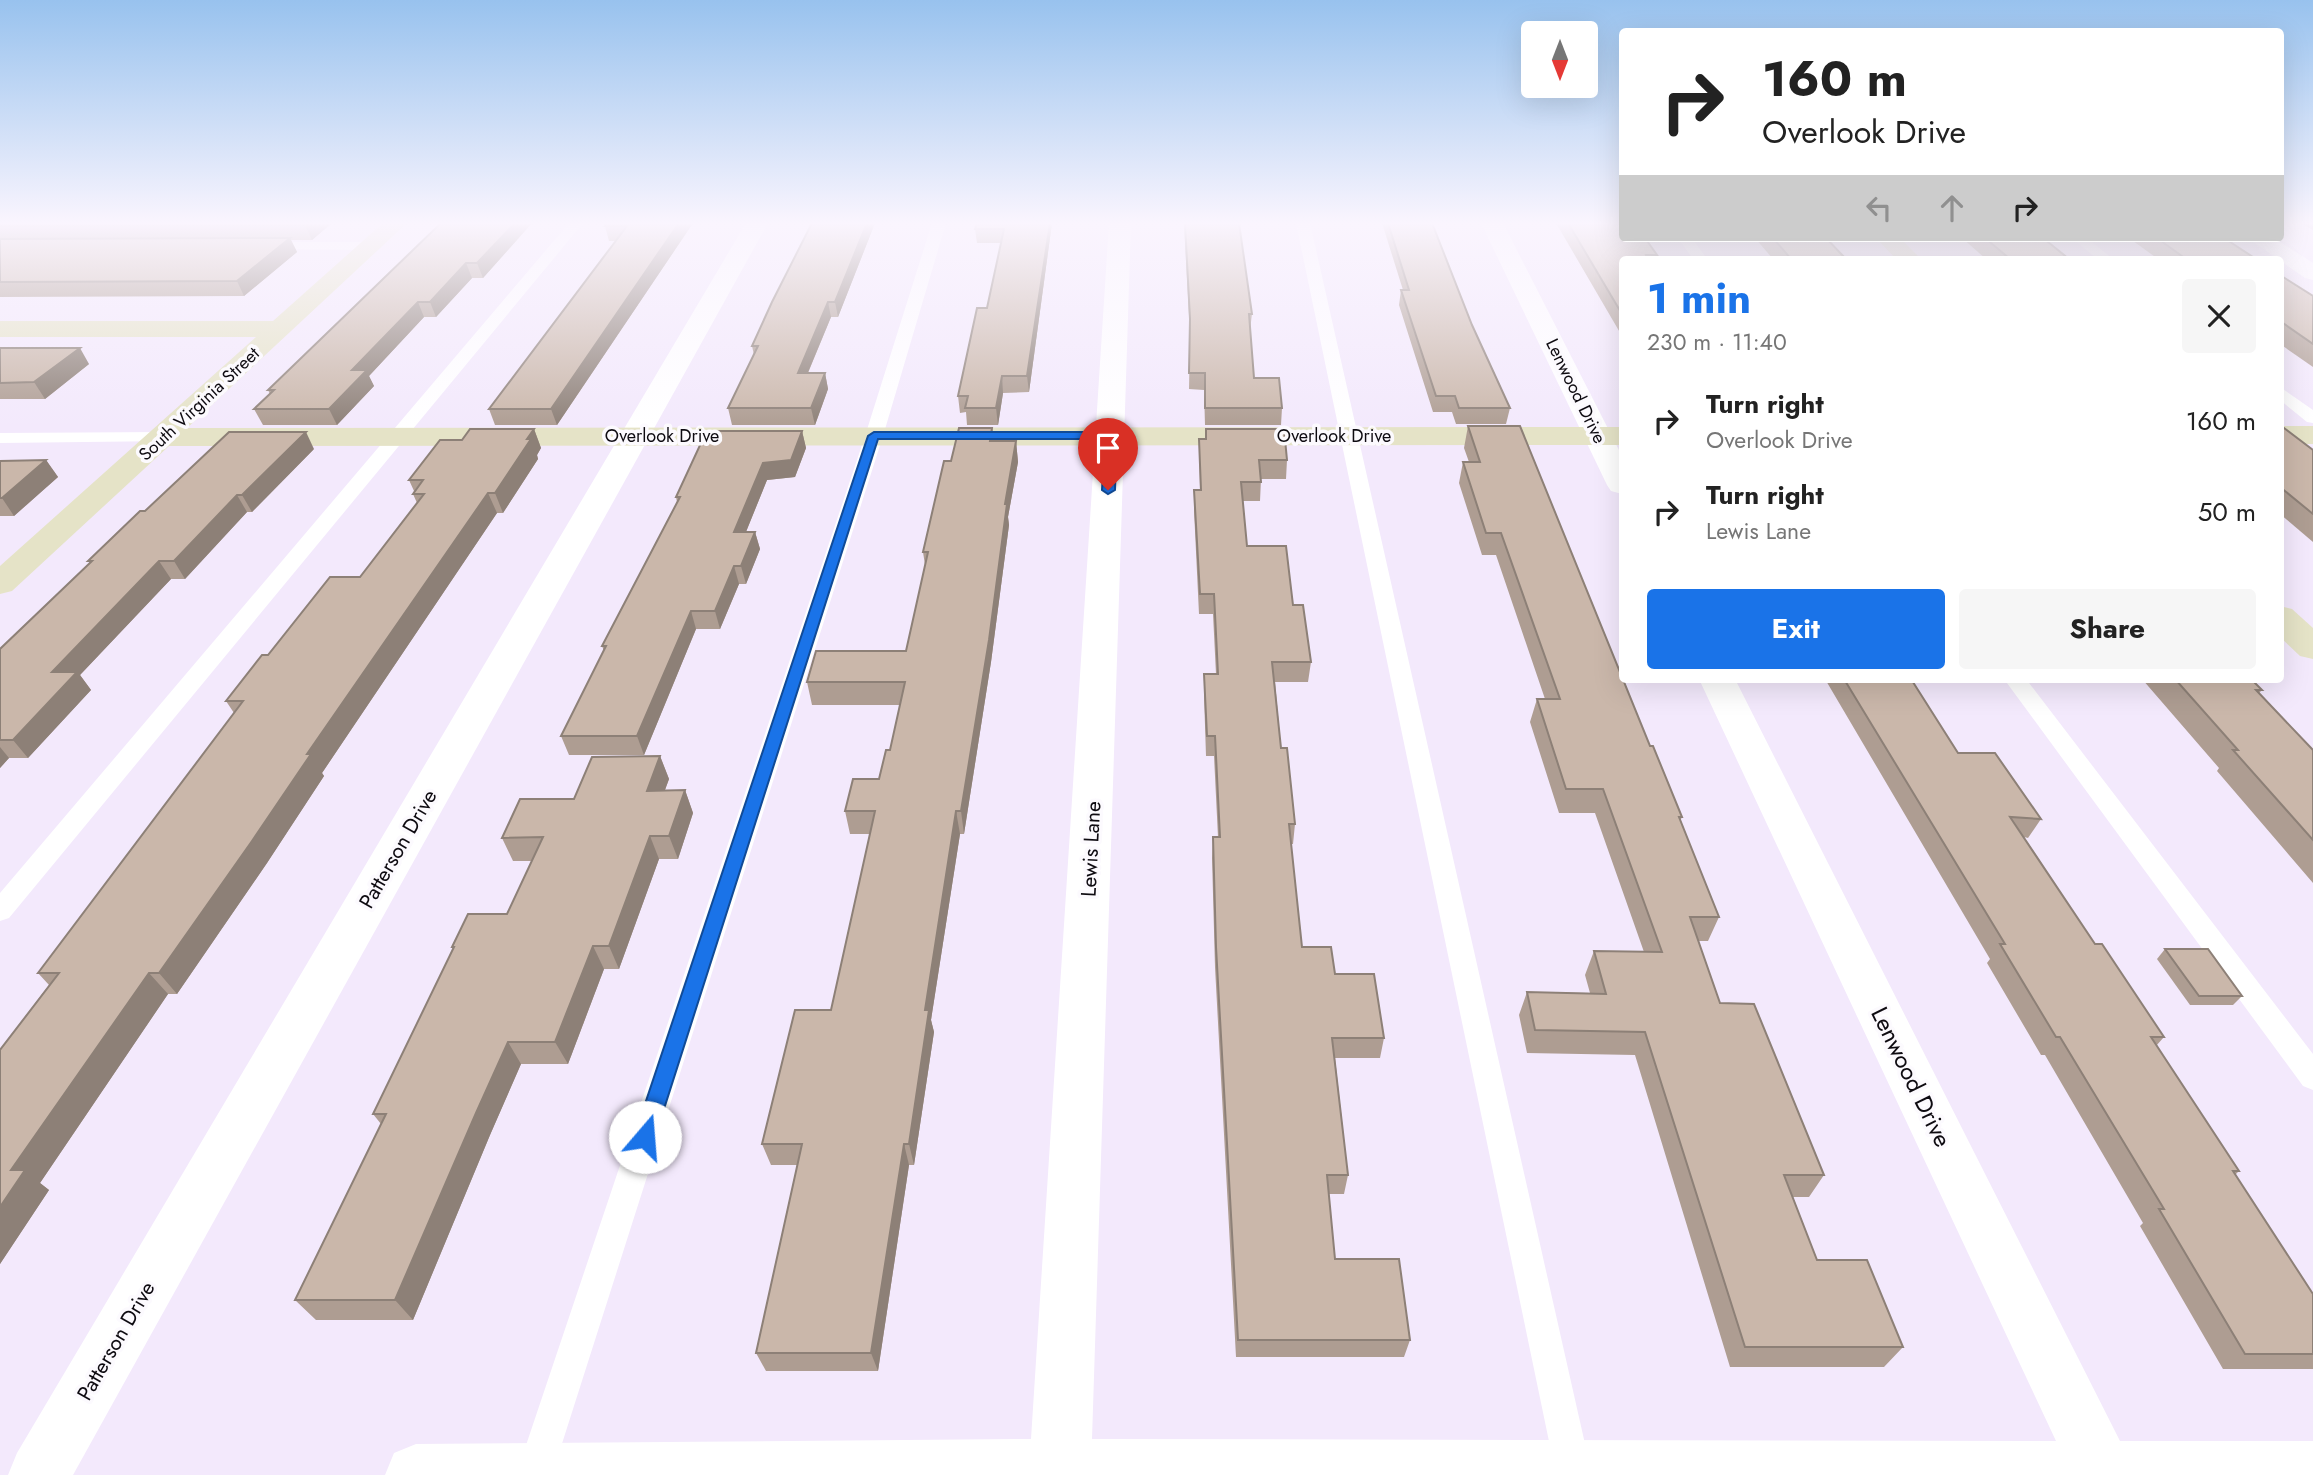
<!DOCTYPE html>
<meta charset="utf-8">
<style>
body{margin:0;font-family:Jost,sans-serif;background:#f6f6f6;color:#222;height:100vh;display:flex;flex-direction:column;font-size:26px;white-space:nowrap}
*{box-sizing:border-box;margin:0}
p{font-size:23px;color:#767676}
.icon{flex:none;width:38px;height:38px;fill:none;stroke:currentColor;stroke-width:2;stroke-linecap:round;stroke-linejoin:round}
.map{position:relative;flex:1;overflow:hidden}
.side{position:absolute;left:1619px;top:256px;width:665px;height:427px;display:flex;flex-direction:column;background:#fff;border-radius:7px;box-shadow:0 7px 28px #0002}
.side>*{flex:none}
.top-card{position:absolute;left:1619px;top:28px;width:665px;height:214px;border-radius:7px;box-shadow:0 7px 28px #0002;background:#fff;color:#222;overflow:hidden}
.needle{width:46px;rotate:180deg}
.controls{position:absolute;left:1521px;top:21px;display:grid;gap:14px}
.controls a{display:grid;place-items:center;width:77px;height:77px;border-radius:7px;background:#fff;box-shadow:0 7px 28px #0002;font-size:35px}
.pin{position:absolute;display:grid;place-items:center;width:60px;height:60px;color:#fff;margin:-72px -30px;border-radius:50% 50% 50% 0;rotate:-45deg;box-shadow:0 0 7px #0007}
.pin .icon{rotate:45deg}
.me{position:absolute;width:77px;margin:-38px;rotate:18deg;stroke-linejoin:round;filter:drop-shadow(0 0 5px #0008)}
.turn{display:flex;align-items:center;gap:24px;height:147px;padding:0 28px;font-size:32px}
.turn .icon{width:91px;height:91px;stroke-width:2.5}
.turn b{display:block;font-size:49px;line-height:60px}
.lanes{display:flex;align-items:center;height:66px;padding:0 28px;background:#0003;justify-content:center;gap:35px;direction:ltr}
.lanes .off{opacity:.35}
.round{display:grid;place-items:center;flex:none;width:74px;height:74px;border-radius:7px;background:#f6f6f6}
.summary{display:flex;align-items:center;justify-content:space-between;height:119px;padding:0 28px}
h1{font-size:42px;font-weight:700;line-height:52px;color:#1a73e8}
.primary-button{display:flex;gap:14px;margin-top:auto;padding:14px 28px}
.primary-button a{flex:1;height:80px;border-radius:7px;background:#1a73e8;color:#fff;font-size:28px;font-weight:700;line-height:80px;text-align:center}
.primary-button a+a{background:#f6f6f6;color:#222}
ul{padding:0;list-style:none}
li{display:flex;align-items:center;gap:21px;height:91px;padding:0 28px}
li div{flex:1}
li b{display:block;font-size:26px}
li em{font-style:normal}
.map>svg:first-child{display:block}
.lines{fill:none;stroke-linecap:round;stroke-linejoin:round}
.lane{fill:#fff;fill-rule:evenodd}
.street{fill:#fff;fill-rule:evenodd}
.secondary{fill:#e5e3c7;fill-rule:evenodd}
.wall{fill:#ae9d92}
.shaded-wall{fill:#8d8077}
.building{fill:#cab7aa;stroke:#8d8077;stroke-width:2}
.route{fill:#1a73e8;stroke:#114b97;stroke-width:2}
.labels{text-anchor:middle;stroke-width:7;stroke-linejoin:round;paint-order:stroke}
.far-street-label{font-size:18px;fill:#0e0b11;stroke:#fcfafe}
.street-label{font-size:21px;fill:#0e0b11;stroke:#fcfafe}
.near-street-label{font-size:24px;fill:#0e0b11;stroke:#fcfafe}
</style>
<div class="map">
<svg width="2313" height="1475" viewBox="0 0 2313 1475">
<rect width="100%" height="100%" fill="#f3e9fc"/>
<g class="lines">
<g class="lane">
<polygon points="569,223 583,223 9,918 0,921 0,893"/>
<polygon points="932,223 946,223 883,436 552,1475 516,1475 865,436"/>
<polygon points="1296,223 1310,223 1592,1475 1556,1475"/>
<polygon points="1678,238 1692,238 1707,259 1693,259"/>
<polygon points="2072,238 2087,238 2113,259 2097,259"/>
<polygon points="265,242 371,242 378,246 371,250 260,249 258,246"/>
<polygon points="2280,387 2313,410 2313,423 2307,422 2280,400"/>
<polygon points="164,432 170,433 173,437 170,441 0,443 0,433"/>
<polygon points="2004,679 2026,679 2313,1054 2313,1090 2303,1086"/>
</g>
<g class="street">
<polygon points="746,223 768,223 73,1475 8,1475 17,1453"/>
<polygon points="1109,223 1131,223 1092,1439 2056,1441 1699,679 1735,679 2120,1441 2313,1441 2313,1475 385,1475 394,1453 416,1444 1031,1439"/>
<polygon points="1481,223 1503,223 1622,456 1622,494 1611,491 1607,485"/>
<polygon points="2248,238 2274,238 2313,263 2313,280 2305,278"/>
</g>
<g class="secondary">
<polygon points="383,223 407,223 187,428 1622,427 1622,445 169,446 12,591 0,594 0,566 256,337 0,337 0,321 273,321"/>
<polygon points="1876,238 1900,238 1921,259 1896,259"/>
<rect x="2280" y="426" width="33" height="18"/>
<polygon points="2280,606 2292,609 2313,628 2313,659 2300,656 2280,637"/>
</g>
</g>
<g class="wall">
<polygon points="0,223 332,223 312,240 291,240 297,252 244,296 0,297"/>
<polygon points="441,223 532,223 483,278 472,278 436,317 424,317 369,376 374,386 337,425 263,425 254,409 270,394 268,390"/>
<polygon points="693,223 557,425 495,425 489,409 616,241 609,241 605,226"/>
<polygon points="812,223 875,223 838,317 831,317 808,373 825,373 828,389 815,425 732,425 728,408 754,355 752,346"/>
<polygon points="977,223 1052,223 1029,392 1003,393 998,425 967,425 966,412 960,413 958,396 987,308 1001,243 977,243 975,229"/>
<polygon points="1184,223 1239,223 1252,314 1250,330 1254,378 1282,408 1281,425 1205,425 1204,390 1189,389 1190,334"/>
<polygon points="1382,223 1432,223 1472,325 1510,408 1506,424 1456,424 1452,412 1433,412 1399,305 1401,290 1403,290"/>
<polygon points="1556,223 1622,223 1657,255 1656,259 1622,259 1622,336"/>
<polygon points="2301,223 2313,223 2313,230"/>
<polygon points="1755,238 1826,238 1846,259 1773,259"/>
<polygon points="1962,238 2043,238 2069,259 1986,259"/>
<polygon points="2129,238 2224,238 2256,259 2158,259"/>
<polygon points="2280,275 2313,296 2313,367 2280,344"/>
<polygon points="0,348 89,364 45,399 0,399"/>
<polygon points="2280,425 2313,450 2313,542 2280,514"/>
<polygon points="1468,426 1650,746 1682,817 1680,821 1719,917 1708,941 1698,941 1720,1003 1824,1175 1809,1197 1793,1197 1817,1260 1903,1347 1884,1367 1730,1367 1635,1055 1527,1053 1519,1015 1527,992 1590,993 1585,975 1594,951 1644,952 1595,813 1559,813 1530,722 1537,699 1545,699 1496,555 1482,555 1459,483 1463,462 1469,462 1464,448"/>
<polygon points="992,428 994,441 1016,441 1018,462 1008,517 1009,525 991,662 964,834 960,834 931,1020 934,1032 914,1165 909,1165 878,1371 766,1371 756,1353 797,1165 771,1165 762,1144 831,1010 870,834 850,834 845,811 879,779 890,750 900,705 812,705 807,682 906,651 925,565 923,552 951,461"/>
<polygon points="534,429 541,448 537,455 538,459 503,513 497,513 322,773 324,776 267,863 177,994 168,994 40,1183 49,1190 0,1264 0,1050 49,985 38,973 234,713 226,701 268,655 360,577 417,503 413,494 414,491 409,480 462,440"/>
<polygon points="802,431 806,448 795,477 767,480 746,532 755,532 760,549 746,584 739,584 720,629 696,629 644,755 569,755 561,736 604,651 602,646 677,502 676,497 711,443"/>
<polygon points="1199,439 1287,460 1286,479 1261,479 1260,501 1243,501 1247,546 1293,605 1311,662 1308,682 1275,682 1281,748 1295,824 1293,844 1291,844 1302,947 1335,974 1384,1038 1380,1058 1335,1058 1348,1175 1344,1194 1329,1194 1335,1259 1410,1340 1404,1357 1236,1357 1215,967 1212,858 1213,837 1218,837 1214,756 1206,756 1204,695 1204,674 1216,674 1213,614 1199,614 1194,510 1194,490 1200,490"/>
<polygon points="314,449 252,512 247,512 185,579 171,579 80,675 91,690 28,758 9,758 0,768 0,649 90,563 88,561 145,511"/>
<polygon points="46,460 58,477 14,516 0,516 0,461"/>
<polygon points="1825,679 1911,679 1958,753 2041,819 2028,838 2024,837 2095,944 2164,1037 2156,1046 2239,1171 2235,1175 2313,1294 2313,1369 2223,1369 2140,1226 2143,1223 2045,1055 2041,1055 1987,963 1990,959"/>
<polygon points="2142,679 2251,679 2262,690 2259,693 2313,750 2313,883 2217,771 2219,768"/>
<polygon points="660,756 669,779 665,790 685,790 693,813 678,859 659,859 619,969 604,969 568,1064 521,1064 490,1135 413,1320 316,1320 295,1300 381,1124 373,1114 453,950 452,947 507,914 532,861 513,861 502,838 574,799"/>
<polygon points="2165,949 2242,996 2233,1005 2190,1005 2157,959"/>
</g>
<g class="shaded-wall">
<polygon points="308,223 332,223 312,240 305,225"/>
<polygon points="515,223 532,223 483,278 477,263"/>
<polygon points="679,223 693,223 557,425 551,409"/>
<polygon points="867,223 875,223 838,317 835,302"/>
<polygon points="1050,223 1052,223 1029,392 1027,376"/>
<polygon points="290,238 297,252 244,296 237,281"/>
<polygon points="466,263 472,278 436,317 430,302"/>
<polygon points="418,302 424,317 369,376 374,386 337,425 329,409 352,370"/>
<polygon points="828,302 831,317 801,389 798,373"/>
<polygon points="80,348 89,364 45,399 34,382"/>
<polygon points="825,373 828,389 815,425 811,408"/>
<polygon points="1002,376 1003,393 998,425 996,408"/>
<polygon points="992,428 994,448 990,441"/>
<polygon points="534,429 541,448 537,455 538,459 503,513 495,493"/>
<polygon points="802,431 806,448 795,477 767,480 739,549 734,532 763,463"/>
<polygon points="306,432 314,449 252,512 242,495"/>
<polygon points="1016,441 1018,462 1008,517 1009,525 991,662 964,834 961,811 1005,504"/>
<polygon points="46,460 58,477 14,516 2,498"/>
<polygon points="488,493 497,513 322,773 324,776 267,863 177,994 159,973 307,754"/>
<polygon points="237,495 247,512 185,579 174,561"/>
<polygon points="755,532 760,549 746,584 741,566"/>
<polygon points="159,561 171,579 80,675 91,690 28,758 13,740 52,672"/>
<polygon points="734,566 739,584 720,629 715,611"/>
<polygon points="691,611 696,629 644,755 637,736"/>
<polygon points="0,747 9,758 0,768"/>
<polygon points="660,756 669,779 656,814 647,791"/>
<polygon points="685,790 693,813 678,859 669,836"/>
<polygon points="956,811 960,834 931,1020 934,1032 914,1165 909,1144 925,1010"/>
<polygon points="650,836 659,859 619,969 609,946"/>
<polygon points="593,946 604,969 568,1064 555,1042"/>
<polygon points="149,973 168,994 40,1183 49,1190 0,1264 0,1207 11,1170"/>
<polygon points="508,1042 521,1064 490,1135 413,1320 395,1300 476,1113"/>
<polygon points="904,1144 909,1165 878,1371 871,1353"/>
</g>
<g class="building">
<polygon points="0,223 308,223 305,225 0,226"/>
<polygon points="441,223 515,223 477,263 466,263 430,302 418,302 352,370 367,370 329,409 254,409 274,390 268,390"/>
<polygon points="608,223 679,223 551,409 489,409 627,226 605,226"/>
<polygon points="812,223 867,223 835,302 828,302 798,373 825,373 811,408 728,408 758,346 752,346 772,302"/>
<polygon points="977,223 1050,223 1027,376 1002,376 996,408 965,408 968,396 958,396 977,308 987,308 1004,229 975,229"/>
<polygon points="1185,223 1239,223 1252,314 1249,314 1254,378 1279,378 1282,408 1205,408 1205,373 1189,373 1190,319"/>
<polygon points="1388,223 1432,223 1472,325 1510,408 1459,408 1455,396 1436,396 1401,290 1409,290"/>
<polygon points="1568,223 1622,223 1622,238 1645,238 1657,255 1646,255 1648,259 1622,259 1622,314"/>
<polygon points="290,238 237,281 0,282 0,239"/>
<polygon points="1773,238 1826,238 1846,259 1791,259"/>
<polygon points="1985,238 2043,238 2069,259 2010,259"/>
<polygon points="2157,238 2224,238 2256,259 2186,259"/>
<polygon points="2280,275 2313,296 2313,344 2280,321"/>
<polygon points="0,348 80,348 34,382 0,383"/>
<polygon points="2280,425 2313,450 2313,514 2280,487"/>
<polygon points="1468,426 1520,426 1650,746 1653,746 1682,817 1679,817 1719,917 1690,917 1720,1003 1754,1004 1824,1175 1784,1175 1817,1260 1867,1260 1903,1347 1745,1347 1645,1032 1535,1030 1527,992 1606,994 1594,951 1662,952 1603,789 1566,789 1537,699 1560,699 1501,533 1486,533 1463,462 1480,462"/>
<polygon points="959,428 992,428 990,441 1016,441 1005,504 1007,504 989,640 961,811 956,811 925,1010 929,1010 909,1144 904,1144 871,1353 756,1353 802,1144 762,1144 795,1010 831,1010 875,811 845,811 853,779 879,779 886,750 890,750 905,682 807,682 816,651 906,651 928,552 923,552 944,461 951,461"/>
<polygon points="470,429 534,429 527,439 531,439 495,493 488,493 307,754 311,754 252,841 159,973 149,973 11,1170 25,1170 0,1207 0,1050 59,973 38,973 243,701 226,701 262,655 268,655 330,577 360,577 424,494 413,494 423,480 409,480 440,440 462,440"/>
<polygon points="1206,429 1284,429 1287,460 1259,460 1261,482 1241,482 1247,546 1286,546 1293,605 1303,605 1311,662 1272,662 1281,748 1287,748 1295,824 1289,824 1302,947 1331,947 1335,974 1374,974 1384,1038 1332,1038 1348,1175 1327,1175 1335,1259 1399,1259 1410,1340 1238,1340 1216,947 1213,837 1220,837 1215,736 1207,736 1204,674 1218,674 1214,594 1200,594 1194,490 1201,490 1199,439 1206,439"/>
<polygon points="716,431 802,431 791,460 763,463 734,532 755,532 741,566 734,566 715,611 691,611 637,736 561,736 606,646 602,646 680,497 676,497 701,443 711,443"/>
<polygon points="229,432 306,432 242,495 237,495 174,561 159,561 52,672 77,672 13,740 0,740 0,649 92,561 88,561 140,511 145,511"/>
<polygon points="46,460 2,498 0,498 0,461"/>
<polygon points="1844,679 1911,679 1958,753 1995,753 2041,819 2010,817 2095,944 2102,944 2164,1037 2151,1037 2239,1171 2233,1171 2313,1294 2313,1354 2245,1354 2159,1209 2164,1209 2060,1037 2056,1037 2000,944 2005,944"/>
<polygon points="2175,679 2251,679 2262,690 2256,690 2313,750 2313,840 2233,750 2238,750"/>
<polygon points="660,756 647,791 685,790 669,836 650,836 609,946 593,946 555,1042 508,1042 476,1113 395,1300 295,1300 386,1114 373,1114 454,947 452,947 468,914 507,914 543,837 502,838 520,799 574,799 592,757"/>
<polygon points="2165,949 2208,949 2242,996 2199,996"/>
</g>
<linearGradient id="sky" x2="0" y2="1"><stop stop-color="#98c2ee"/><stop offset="0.52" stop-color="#faf5fe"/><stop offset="1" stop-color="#faf5fe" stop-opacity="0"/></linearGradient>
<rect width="2313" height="429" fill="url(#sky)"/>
<polygon class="route" points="874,432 1111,432 1117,435 1115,490 1108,494 1102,490 1105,439 878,439 655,1137 652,1143 645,1146 637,1143 634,1137 868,436"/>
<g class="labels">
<g class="far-street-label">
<text transform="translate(1576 391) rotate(64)" y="6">Lenwood Drive</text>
<text transform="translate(199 404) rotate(-43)" y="6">South Virginia Street</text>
<text x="662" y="442">Overlook Drive</text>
<text x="1334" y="442">Overlook Drive</text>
</g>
<g class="street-label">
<text transform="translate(398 849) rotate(-60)" y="7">Patterson Drive</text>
<text transform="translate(1091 849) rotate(-87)" y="7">Lewis Lane</text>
<text transform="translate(116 1341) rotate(-60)" y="7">Patterson Drive</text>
</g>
<g class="near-street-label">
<text transform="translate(1911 1077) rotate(64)" y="8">Lenwood Drive</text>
</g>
</g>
</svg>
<div class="controls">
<a><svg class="needle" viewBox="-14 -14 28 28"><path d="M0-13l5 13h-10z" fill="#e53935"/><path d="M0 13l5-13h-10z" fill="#767676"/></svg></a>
</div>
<div class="pin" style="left:1108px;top:490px;background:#d93025"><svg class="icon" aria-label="arrive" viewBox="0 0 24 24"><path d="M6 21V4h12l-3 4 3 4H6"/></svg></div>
<svg class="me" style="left:645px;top:1137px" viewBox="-20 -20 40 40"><circle r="19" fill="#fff"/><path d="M0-13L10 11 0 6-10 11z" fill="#1a73e8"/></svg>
<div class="top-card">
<div class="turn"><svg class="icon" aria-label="right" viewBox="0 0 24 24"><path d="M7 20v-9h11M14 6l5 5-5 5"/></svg><div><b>160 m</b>Overlook Drive</div></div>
<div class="lanes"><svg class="icon off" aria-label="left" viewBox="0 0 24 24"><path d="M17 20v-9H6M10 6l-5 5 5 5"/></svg><svg class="icon off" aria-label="ahead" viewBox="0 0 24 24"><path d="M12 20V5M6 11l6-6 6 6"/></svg><svg class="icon" aria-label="right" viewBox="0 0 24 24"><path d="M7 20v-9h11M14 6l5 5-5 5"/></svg></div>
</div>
<section class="side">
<div class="summary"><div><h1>1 min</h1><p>230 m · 11:40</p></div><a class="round"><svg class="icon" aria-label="close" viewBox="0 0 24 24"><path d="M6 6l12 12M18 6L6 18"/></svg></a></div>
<ul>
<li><svg class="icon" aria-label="right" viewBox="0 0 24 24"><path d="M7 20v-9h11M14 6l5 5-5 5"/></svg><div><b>Turn right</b><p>Overlook Drive</p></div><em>160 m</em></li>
<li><svg class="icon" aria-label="right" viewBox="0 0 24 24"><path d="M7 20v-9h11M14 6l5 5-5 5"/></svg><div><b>Turn right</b><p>Lewis Lane</p></div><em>50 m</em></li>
</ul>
<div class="primary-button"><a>Exit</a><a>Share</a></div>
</section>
</div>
